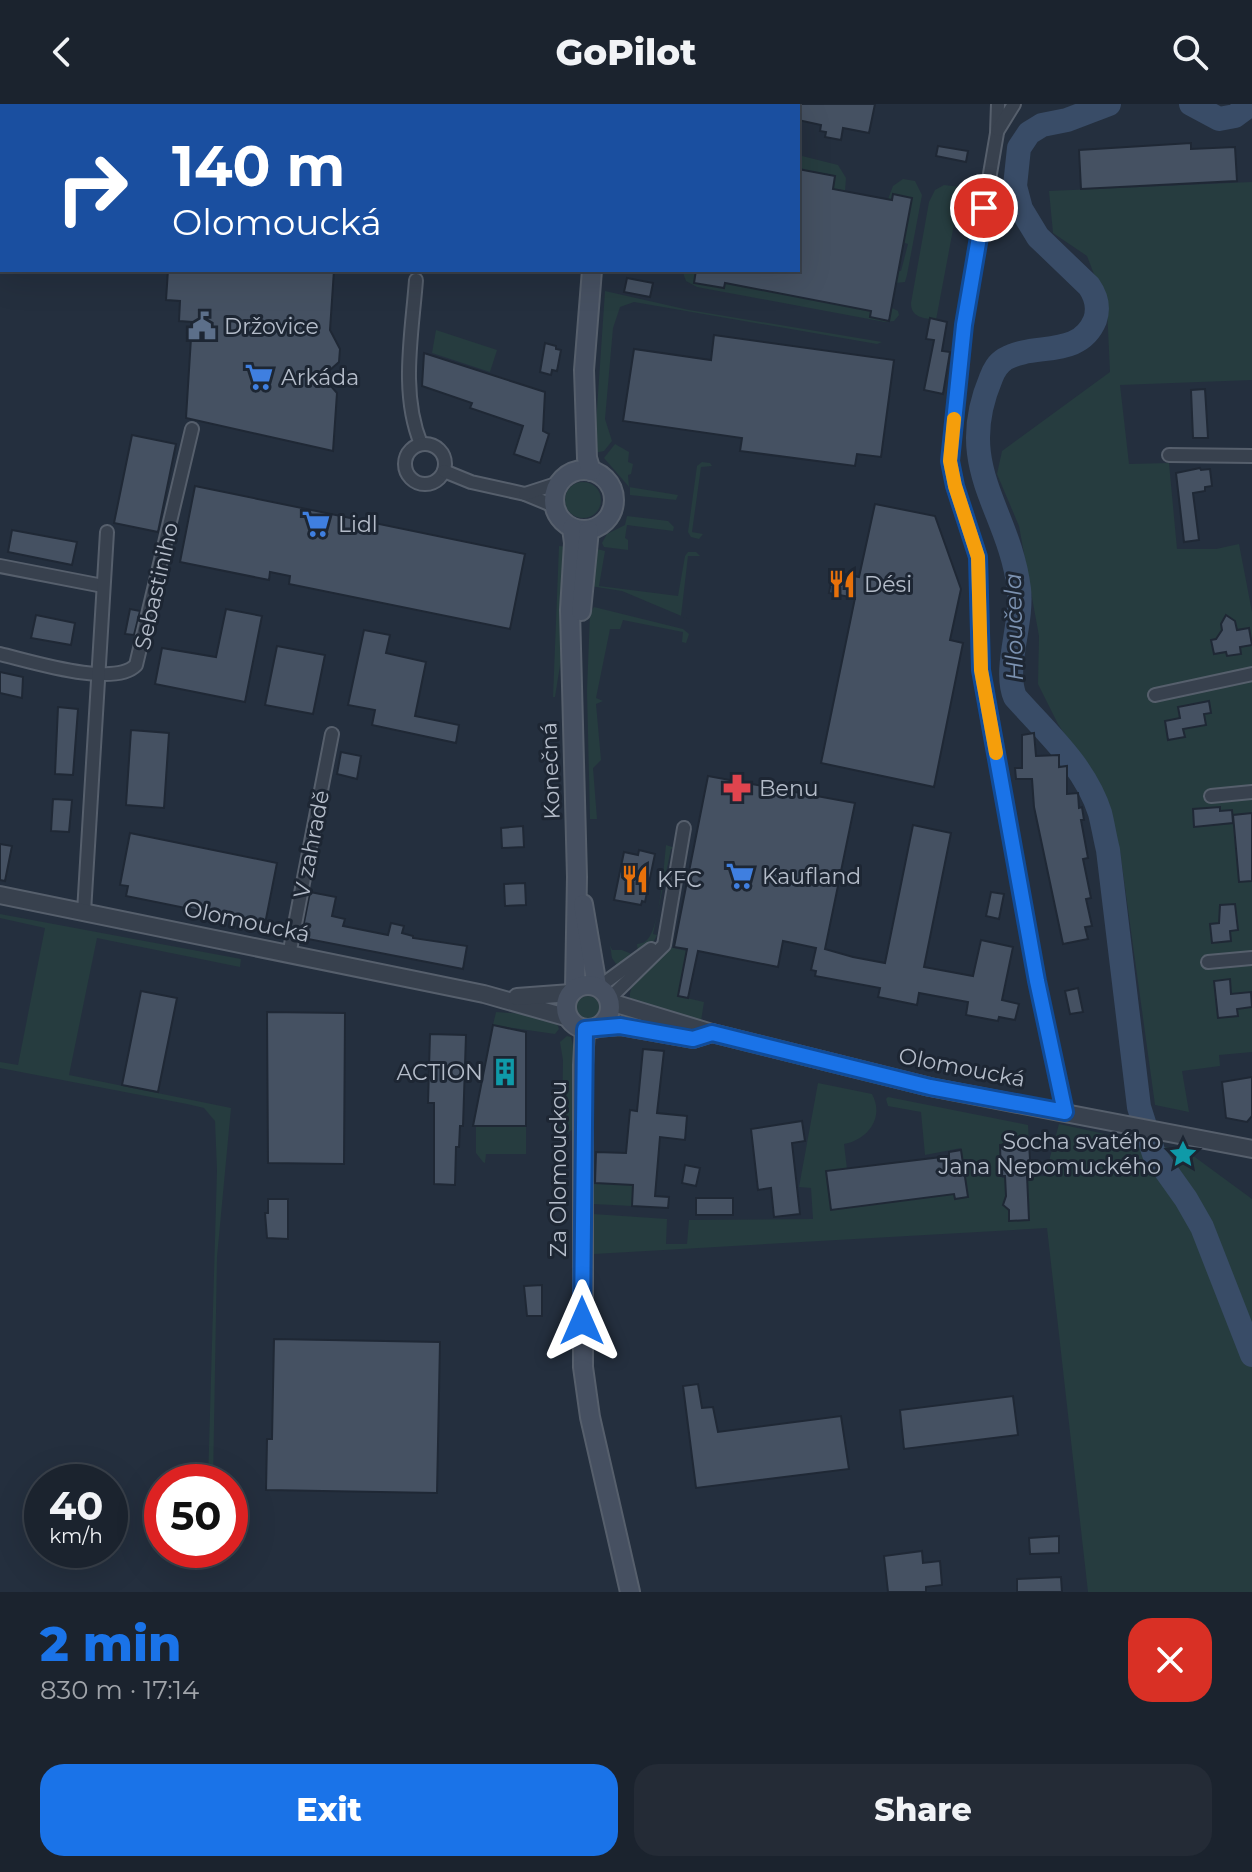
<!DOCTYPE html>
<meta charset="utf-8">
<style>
body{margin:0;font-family:Montserrat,sans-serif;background:#242b36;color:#f1f3f6;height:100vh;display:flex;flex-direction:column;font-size:30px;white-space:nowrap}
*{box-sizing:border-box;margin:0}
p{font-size:26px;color:#a0a4aa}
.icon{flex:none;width:44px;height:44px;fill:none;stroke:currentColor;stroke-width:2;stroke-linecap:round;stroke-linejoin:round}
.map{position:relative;height:1488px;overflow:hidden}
.side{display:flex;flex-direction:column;background:#1b232e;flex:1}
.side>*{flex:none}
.guide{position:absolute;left:0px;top:0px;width:800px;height:168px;box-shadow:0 8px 32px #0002,0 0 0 2px #39404a;background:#1a4fa0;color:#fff;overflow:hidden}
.speed{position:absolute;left:24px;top:1360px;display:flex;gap:16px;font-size:40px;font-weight:700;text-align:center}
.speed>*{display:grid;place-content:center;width:104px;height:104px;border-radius:50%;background:#1b232e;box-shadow:0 8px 32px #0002,0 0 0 2px #39404a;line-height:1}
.speed small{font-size:20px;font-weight:400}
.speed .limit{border:12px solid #d22;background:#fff;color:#111}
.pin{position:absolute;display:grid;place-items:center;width:68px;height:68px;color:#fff;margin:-34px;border:4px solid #fff;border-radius:50%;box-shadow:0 2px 8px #0007}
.me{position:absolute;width:88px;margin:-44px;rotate:0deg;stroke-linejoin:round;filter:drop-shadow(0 0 6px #0008)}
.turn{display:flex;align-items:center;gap:28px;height:168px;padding:0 40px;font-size:36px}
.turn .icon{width:104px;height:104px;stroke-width:2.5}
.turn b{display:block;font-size:56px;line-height:68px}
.round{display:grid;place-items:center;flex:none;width:84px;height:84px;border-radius:24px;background:#242b36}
.overview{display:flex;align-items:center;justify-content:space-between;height:136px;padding:0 40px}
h1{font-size:48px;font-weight:800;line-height:60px;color:#1a73e8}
.primary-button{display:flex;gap:16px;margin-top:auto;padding:16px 40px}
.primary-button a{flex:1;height:92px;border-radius:24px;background:#1a73e8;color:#fff;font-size:32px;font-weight:800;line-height:92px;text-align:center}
.primary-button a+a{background:#242b36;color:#f1f3f6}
header{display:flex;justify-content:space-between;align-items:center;height:104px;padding:0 40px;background:#1b232e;font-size:36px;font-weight:800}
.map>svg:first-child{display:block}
.green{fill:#263c3f}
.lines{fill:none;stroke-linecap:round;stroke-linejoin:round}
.river{stroke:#394c67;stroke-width:24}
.building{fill:#455162;stroke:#1f2835;stroke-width:2}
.minor-casing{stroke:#565f6c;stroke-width:16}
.tertiary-casing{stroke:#565f6c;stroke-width:20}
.secondary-casing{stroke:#565f6c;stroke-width:22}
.motorway-casing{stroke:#434c59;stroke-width:28}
.minor{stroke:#38414e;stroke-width:12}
.tertiary{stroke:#38414e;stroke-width:16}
.secondary{stroke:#465061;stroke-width:18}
.motorway{stroke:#746855;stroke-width:24}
.route-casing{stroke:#114b97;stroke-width:20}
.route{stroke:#1a73e8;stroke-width:14}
.slow{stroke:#f59e0b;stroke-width:14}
.labels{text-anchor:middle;stroke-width:6;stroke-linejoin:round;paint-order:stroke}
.poi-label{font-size:22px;fill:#b4bcc9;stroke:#1d2633;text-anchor:start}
.street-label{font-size:22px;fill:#b4bcc9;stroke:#1d2633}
.water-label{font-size:24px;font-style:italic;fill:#7c92b1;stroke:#1d2633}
</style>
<header><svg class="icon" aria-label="back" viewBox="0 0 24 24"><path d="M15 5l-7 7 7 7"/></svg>GoPilot<svg class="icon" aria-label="search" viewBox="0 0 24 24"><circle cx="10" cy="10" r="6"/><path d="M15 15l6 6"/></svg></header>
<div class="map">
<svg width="1252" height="1488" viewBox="0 0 1252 1488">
<rect width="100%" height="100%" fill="#242f3e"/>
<g class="green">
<polygon points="798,51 838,61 846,74 845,87 832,85 834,71 805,66 798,62"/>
<polygon points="903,75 915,77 922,91 907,171 905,178 895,179 897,167 901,167 908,140 902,138 911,94 893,90 891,96 888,95 893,82"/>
<polygon points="1252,78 1252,276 1120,281 1129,360 1169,359 1177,445 1216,445 1239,440 1252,508 1252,948 1219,951 1220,962 1182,967 1189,1008 1155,1001 1120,747 1104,691 1058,620 1038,580 1039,532 1019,422 997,370 1002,347 1110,268 1107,204 1087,152 1053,129 1049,87"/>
<path d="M 944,81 L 961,83 L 936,216 C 924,214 911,214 911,199 L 929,98 L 935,86 Z"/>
<polygon points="682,166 696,166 694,179 723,184 725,179 871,207 870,213 887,216 890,203 898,207 899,211 894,217 885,218 697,183 686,177"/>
<polygon points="605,187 689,206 882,238 877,240 634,198 620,203 613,224 605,315 612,337 604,347 594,349"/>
<polygon points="436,226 497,246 490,268 432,249"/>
<polygon points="615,340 629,348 628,358 633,360 631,370 628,371 629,383 678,391 676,396 630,391 630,384 604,354"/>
<polygon points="702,358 710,359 712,362 701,363 692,428 703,430 699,435 691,433 688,428 697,362"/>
<circle cx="583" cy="396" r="18"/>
<polygon points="627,412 668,417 674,423 673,427 627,421 625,434 628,436 628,446 604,443 602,439 607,430 625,421"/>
<polygon points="559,442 568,443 562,549 555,593 553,593"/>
<polygon points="593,444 605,447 599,482 678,492 685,452 688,448 696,448 700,452 688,452 681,512 691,516 622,487 590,482"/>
<polygon points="594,503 683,525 689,530 686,539 682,538 683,528 623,516 620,525 610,525 596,594 603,597 596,600 601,656 593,664 597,715 590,715 587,587 590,509"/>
<path d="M 666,741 L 675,744 L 671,745 L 653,830 L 657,831 C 650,847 633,855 619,864 L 612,854 L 610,841 L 612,846 L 622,846 L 634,851 L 638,849 L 637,840 C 643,839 644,839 648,835 C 660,821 664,760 666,741 Z"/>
<polygon points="0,810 241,855 240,863 97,834 69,971 231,1004 217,1153 213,1378 208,1378 217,1066 215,1017 204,1004 187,1000 0,964 0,958 18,961 45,824 0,814"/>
<path d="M 669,843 L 687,847 L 678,892 L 704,898 L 701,917 L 643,904 L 630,896 C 627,876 655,856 669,843 Z"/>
<circle cx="588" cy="904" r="12"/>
<polygon points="496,908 544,911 556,916 559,925 555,930 493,921"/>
<polygon points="567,932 571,933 575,949 574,1021 572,1026 567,1029 555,1026 552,1021 562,1023 563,956 560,938"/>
<path d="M 818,979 L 872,990 C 885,1014 867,1036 844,1040 L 847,1065 L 826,1067 L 831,1106 L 954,1090 L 955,1094 L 967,1093 L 961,1044 L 925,1051 L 921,1008 L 888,1002 L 886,995 L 888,993 L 1028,1021 L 1029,1039 L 1012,1037 L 1012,1040 L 1000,1041 L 1002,1074 L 1045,1072 L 1059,1020 L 1188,1048 L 1252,1095 L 1252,1488 L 1088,1488 L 1047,1124 L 594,1150 L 593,1110 L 667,1115 L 666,1140 L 687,1140 L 689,1116 L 813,1115 L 811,1084 L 799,1083 Z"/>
<polygon points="476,1022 526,1023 526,1050 486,1050 485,1059 483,1058 476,1049"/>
<polygon points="593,1078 633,1080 632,1102 593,1100"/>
</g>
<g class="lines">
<g class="river">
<path d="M 1109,0 L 1067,16 L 1042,21 L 1029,29 L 1019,44 L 1015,82 L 1021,105 L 1038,133 L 1089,182 C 1096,192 1099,204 1095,216 C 1079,255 1034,238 1005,255 C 997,260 994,266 991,274 C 953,364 1009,404 1019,485 C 1023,520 1003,564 1015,593 C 1047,629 1085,662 1100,709 C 1103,721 1105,734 1108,746 L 1139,1003 L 1154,1050 L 1186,1095 L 1202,1123 L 1252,1251"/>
<polyline points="1191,0 1219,15 1235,12 1251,0"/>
</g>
</g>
<g class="building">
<polygon points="798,0 875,0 869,29 843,24 841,36 825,33 826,28 820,27 821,21 798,16"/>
<polygon points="1191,39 1191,45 1235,43 1237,77 1081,85 1079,46"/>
<polygon points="938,42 968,47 966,58 936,52"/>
<polygon points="798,65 835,72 833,85 892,96 893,90 912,94 889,217 870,213 871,207 725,179 724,184 694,179 696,166 798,166"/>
<polygon points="168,166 334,166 330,226 340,245 339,258 330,266 329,280 337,289 333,347 186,314 192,218 179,217 180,197 166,196"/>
<polygon points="627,174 653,179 650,193 624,188"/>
<polygon points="930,214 947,218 942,247 950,248 943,290 924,286 934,236 926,235"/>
<polygon points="714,231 894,256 881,353 857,350 855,362 740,347 742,334 623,317 634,245 711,256"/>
<polygon points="545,239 556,242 556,245 561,246 557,267 552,266 551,271 540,268"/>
<polygon points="424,249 545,288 543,327 549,330 540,359 514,350 523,322 470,304 472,299 422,282"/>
<polygon points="1205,285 1208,334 1193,334 1191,286"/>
<polygon points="132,331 176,340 158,428 114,419"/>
<polygon points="1200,364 1201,366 1210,365 1212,382 1205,383 1205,387 1193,389 1199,436 1184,438 1176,369"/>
<polygon points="195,382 525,450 510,525 289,480 290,472 270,468 269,476 180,458"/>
<polygon points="875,400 935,412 961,485 950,536 963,539 934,683 821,659 855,494 829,489 833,468 859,473"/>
<polygon points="12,426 77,438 72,461 8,448"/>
<polygon points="130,505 140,507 134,531 125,530"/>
<polygon points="226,505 262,512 245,598 155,580 162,544 216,553"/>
<polygon points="36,511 75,519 71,541 31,534"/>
<polygon points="1226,511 1235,517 1237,526 1249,524 1252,541 1240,543 1241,550 1227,552 1226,548 1214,550 1211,536 1216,535 1222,526 1221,520"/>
<polygon points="364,526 390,531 386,549 426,558 415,612 459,621 456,639 372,621 375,606 348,601"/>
<polygon points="277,542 325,551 313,610 265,601"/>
<polygon points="0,568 23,573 22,594 0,589"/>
<polygon points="1209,597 1211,609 1204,610 1206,621 1183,625 1185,633 1168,636 1165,617 1180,614 1178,603"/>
<polygon points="58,603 78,605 73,671 55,670"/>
<polygon points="131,626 169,629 164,704 126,701"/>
<polygon points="1034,629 1036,652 1059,651 1059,663 1067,662 1067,690 1078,689 1079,704 1082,703 1084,716 1081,716 1088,754 1083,755 1091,794 1086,795 1092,822 1085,823 1088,835 1063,840 1034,703 1032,675 1016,675 1015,664 1022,664 1022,631"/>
<polygon points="341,648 361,652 357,675 337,670"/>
<polygon points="708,672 855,699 825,845 853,853 885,859 913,721 951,729 924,863 973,872 981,836 1013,843 1002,896 1019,900 1015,916 999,913 998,917 966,911 968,898 919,889 917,901 878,893 880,884 815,872 816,867 811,866 816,844 783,837 778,863 698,847 688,894 678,892 687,845 674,843"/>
<polygon points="53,695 72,696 69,728 51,727"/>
<polygon points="1220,703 1220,707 1232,706 1233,719 1194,723 1193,705"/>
<polygon points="1252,709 1252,777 1239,778 1233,711"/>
<polygon points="523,722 524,743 502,744 501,724"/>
<polygon points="130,729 277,759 265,820 126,792 128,782 120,781"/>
<polygon points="0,740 12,742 5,777 0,776"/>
<polygon points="639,746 655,750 645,798 642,797 641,801 614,796 624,748 638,751"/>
<polygon points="525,779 526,801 505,802 504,780"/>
<polygon points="310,788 336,793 332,812 345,815 343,822 388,831 391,819 404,822 402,829 413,832 413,834 467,842 463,865 308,835 308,830 302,829"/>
<polygon points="991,788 1004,790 999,815 986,812"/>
<polygon points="1235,800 1238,826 1230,827 1231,837 1212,839 1210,820 1219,819 1220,801"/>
<polygon points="1230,875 1231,890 1251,888 1252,903 1237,905 1238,912 1218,914 1214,877"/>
<polygon points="1078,884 1083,908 1070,910 1065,887"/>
<polygon points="141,887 177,894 158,988 122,981"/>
<polygon points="267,908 345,909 344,1060 268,1059"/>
<polygon points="493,921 526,928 526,1022 473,1022"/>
<polygon points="430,930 466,931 463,1022 460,1022 459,1043 456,1043 455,1081 434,1080 434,999 428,999"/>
<polygon points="643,945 664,947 657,1009 687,1012 685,1036 660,1033 655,1092 669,1093 668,1104 632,1102 633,1081 595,1079 596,1048 626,1049 630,1006 637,1007"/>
<polygon points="1252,973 1252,1012 1247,1018 1226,1014 1222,978"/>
<polygon points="802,1017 805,1037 792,1039 800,1110 774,1113 771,1084 758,1086 751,1025"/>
<polygon points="1029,1039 1031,1071 1027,1071 1029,1116 1009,1117 1009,1106 1003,1101 1006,1092 1005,1072 1001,1072 1000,1041"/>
<polygon points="961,1046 968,1093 955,1095 954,1090 831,1106 826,1067 949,1052 949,1048"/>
<polygon points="685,1061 700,1064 696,1082 682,1079"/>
<rect x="696" y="1094" width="37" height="17"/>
<polygon points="268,1095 288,1095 288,1135 267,1134 265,1109 268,1109"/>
<polygon points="542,1181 542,1212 527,1212 524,1182"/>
<polygon points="274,1235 440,1238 437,1389 266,1386 267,1335 272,1335"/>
<polygon points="698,1280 702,1304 713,1303 718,1328 841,1312 849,1365 696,1384 683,1282"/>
<polygon points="1013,1292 1018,1331 904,1345 900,1306"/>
<polygon points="1059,1432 1059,1449 1030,1450 1029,1434"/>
<polygon points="922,1447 923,1459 940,1457 942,1481 926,1483 926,1488 888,1488 884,1452"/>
<polygon points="1061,1473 1062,1488 1017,1488 1017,1475"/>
</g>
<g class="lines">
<defs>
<g id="minor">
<polyline points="998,0 997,29 964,221 950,357 955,382 978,453 981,566 1037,877 1065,1008"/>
<polyline points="998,26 1014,0"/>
<path d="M 416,176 C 412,230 400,289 421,340"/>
<circle cx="425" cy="360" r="20"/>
<polyline points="1169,351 1252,352"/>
<polyline points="444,367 471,378 525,390 554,402"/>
<polyline points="525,390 559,379"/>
<polyline points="0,462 103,482"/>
<path d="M 0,550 C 30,557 114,584 136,561 L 192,325"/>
<polyline points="1155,591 1252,570"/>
<polyline points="1211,692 1252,688"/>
<polyline points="84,808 107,428"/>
<polyline points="289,851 332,630"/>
<polyline points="1208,858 1252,854"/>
<polyline points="599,883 651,845"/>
<polyline points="609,895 664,841 684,724"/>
</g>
<g id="tertiary">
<polyline points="0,791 484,890 569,914"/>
<polyline points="517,893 571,889"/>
<polyline points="610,898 712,929 930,983 1252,1045"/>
<polyline points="596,924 620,922 693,935 712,929"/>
</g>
<g id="secondary">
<circle cx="584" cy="396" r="30"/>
<polyline points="591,367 587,354 584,266 592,166"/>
<polyline points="572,424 574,439 570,506 577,773 575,885"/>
<polyline points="581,507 589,426"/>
<polyline points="583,800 597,882"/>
<circle cx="588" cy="903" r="22"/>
<polyline points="585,925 583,961 583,1263 590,1313 630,1488"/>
</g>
<g id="motorway">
<polyline points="606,2 606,0"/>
<polyline points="628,2 628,0"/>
</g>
</defs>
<use href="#minor" class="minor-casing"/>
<use href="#tertiary" class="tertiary-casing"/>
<use href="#secondary" class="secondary-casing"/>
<use href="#motorway" class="motorway-casing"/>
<use href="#minor" class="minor"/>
<use href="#tertiary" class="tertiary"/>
<use href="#secondary" class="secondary"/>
<use href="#motorway" class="motorway"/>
</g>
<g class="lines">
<defs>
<polyline id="route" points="582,1217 585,925 620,922 693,935 712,929 930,983 1065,1008 1037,877 981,566 978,453 955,382 950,357 964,221 984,104"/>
</defs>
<use href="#route" class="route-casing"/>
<use href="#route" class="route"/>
<polyline class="slow" points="954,315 950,357 955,382 978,453 981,566 996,649"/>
</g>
<defs>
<symbol id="civic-bare" viewBox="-9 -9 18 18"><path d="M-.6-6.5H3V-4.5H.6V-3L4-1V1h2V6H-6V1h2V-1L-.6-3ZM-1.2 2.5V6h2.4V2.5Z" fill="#5c6f8a" stroke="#1d2633" stroke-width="2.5" paint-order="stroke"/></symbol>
<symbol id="supermarket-bare" viewBox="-9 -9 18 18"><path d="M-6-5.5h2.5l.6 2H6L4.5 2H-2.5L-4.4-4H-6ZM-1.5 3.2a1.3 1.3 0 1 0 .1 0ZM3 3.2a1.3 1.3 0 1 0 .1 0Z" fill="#3f7fe0" stroke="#1d2633" stroke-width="2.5" paint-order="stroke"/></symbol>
<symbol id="restaurant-bare" viewBox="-9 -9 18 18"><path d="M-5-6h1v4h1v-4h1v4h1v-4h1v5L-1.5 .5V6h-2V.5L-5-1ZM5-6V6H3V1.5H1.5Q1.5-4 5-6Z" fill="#e8710a" stroke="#1d2633" stroke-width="2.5" paint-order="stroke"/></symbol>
<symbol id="pharmacy-bare" viewBox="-9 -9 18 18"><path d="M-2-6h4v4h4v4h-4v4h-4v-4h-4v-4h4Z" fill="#e0444e" stroke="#1d2633" stroke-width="2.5" paint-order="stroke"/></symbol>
<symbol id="building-bare" viewBox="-9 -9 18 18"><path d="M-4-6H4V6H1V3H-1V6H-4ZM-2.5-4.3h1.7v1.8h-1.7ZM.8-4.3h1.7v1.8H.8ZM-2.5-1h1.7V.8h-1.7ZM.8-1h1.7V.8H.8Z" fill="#0f9aa8" stroke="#1d2633" stroke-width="2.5" paint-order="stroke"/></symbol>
<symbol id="sight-bare" viewBox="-9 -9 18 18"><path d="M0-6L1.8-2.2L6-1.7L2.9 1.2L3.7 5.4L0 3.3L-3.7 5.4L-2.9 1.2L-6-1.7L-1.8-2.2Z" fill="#0f9aa8" stroke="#1d2633" stroke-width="2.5" paint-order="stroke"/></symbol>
</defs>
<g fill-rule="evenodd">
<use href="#civic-bare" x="182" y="202" width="40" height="40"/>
<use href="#supermarket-bare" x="239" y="253" width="40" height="40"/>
<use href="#supermarket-bare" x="296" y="400" width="40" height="40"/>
<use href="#restaurant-bare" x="822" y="460" width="40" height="40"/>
<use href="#pharmacy-bare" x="717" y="664" width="40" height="40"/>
<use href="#supermarket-bare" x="720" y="752" width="40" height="40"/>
<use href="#restaurant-bare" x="615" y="755" width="40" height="40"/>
<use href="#building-bare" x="485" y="948" width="40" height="40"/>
<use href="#sight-bare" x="1163" y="1030" width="40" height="40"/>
</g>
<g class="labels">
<g class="poi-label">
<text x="224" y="230">Držovice</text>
<text x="281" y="281">Arkáda</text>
<text x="338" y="428">Lidl</text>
<text x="864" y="488">Dési</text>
<text x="759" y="692">Benu</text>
<text x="762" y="780">Kaufland</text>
<text x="657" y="783">KFC</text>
<text x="483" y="976" text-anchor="end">ACTION</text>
<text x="1161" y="1045" text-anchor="end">Socha svatého<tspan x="1161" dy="25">Jana Nepomuckého</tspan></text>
</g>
<g class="street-label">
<text transform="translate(156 482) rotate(-77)" y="8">Sebastiniho</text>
<text transform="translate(550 667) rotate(-92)" y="8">Konečná</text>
<text transform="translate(311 740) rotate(-79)" y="8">V zahradě</text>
<text transform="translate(247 817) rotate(12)" y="8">Olomoucká</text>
<text transform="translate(962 963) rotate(11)" y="8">Olomoucká</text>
<text transform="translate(558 1065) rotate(-90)" y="8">Za Olomouckou</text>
</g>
<g class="water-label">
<text transform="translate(1014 523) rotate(-91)" y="8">Hloučela</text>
</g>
</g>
</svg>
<div class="speed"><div>40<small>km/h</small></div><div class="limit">50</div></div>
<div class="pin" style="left:984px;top:104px;background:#d93025"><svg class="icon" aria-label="arrive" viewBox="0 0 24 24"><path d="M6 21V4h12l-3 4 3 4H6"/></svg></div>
<svg class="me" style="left:582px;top:1217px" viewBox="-20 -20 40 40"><path d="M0-17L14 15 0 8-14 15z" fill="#1a73e8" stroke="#fff" stroke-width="4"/></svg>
<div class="guide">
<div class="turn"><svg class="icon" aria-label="right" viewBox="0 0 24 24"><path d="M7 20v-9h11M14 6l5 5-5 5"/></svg><div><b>140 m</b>Olomoucká</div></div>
</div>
</div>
<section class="side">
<div class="overview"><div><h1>2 min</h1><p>830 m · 17:14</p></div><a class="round" style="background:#d93025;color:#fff"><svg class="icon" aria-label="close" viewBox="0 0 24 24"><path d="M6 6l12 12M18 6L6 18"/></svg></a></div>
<div class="primary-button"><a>Exit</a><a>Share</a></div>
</section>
